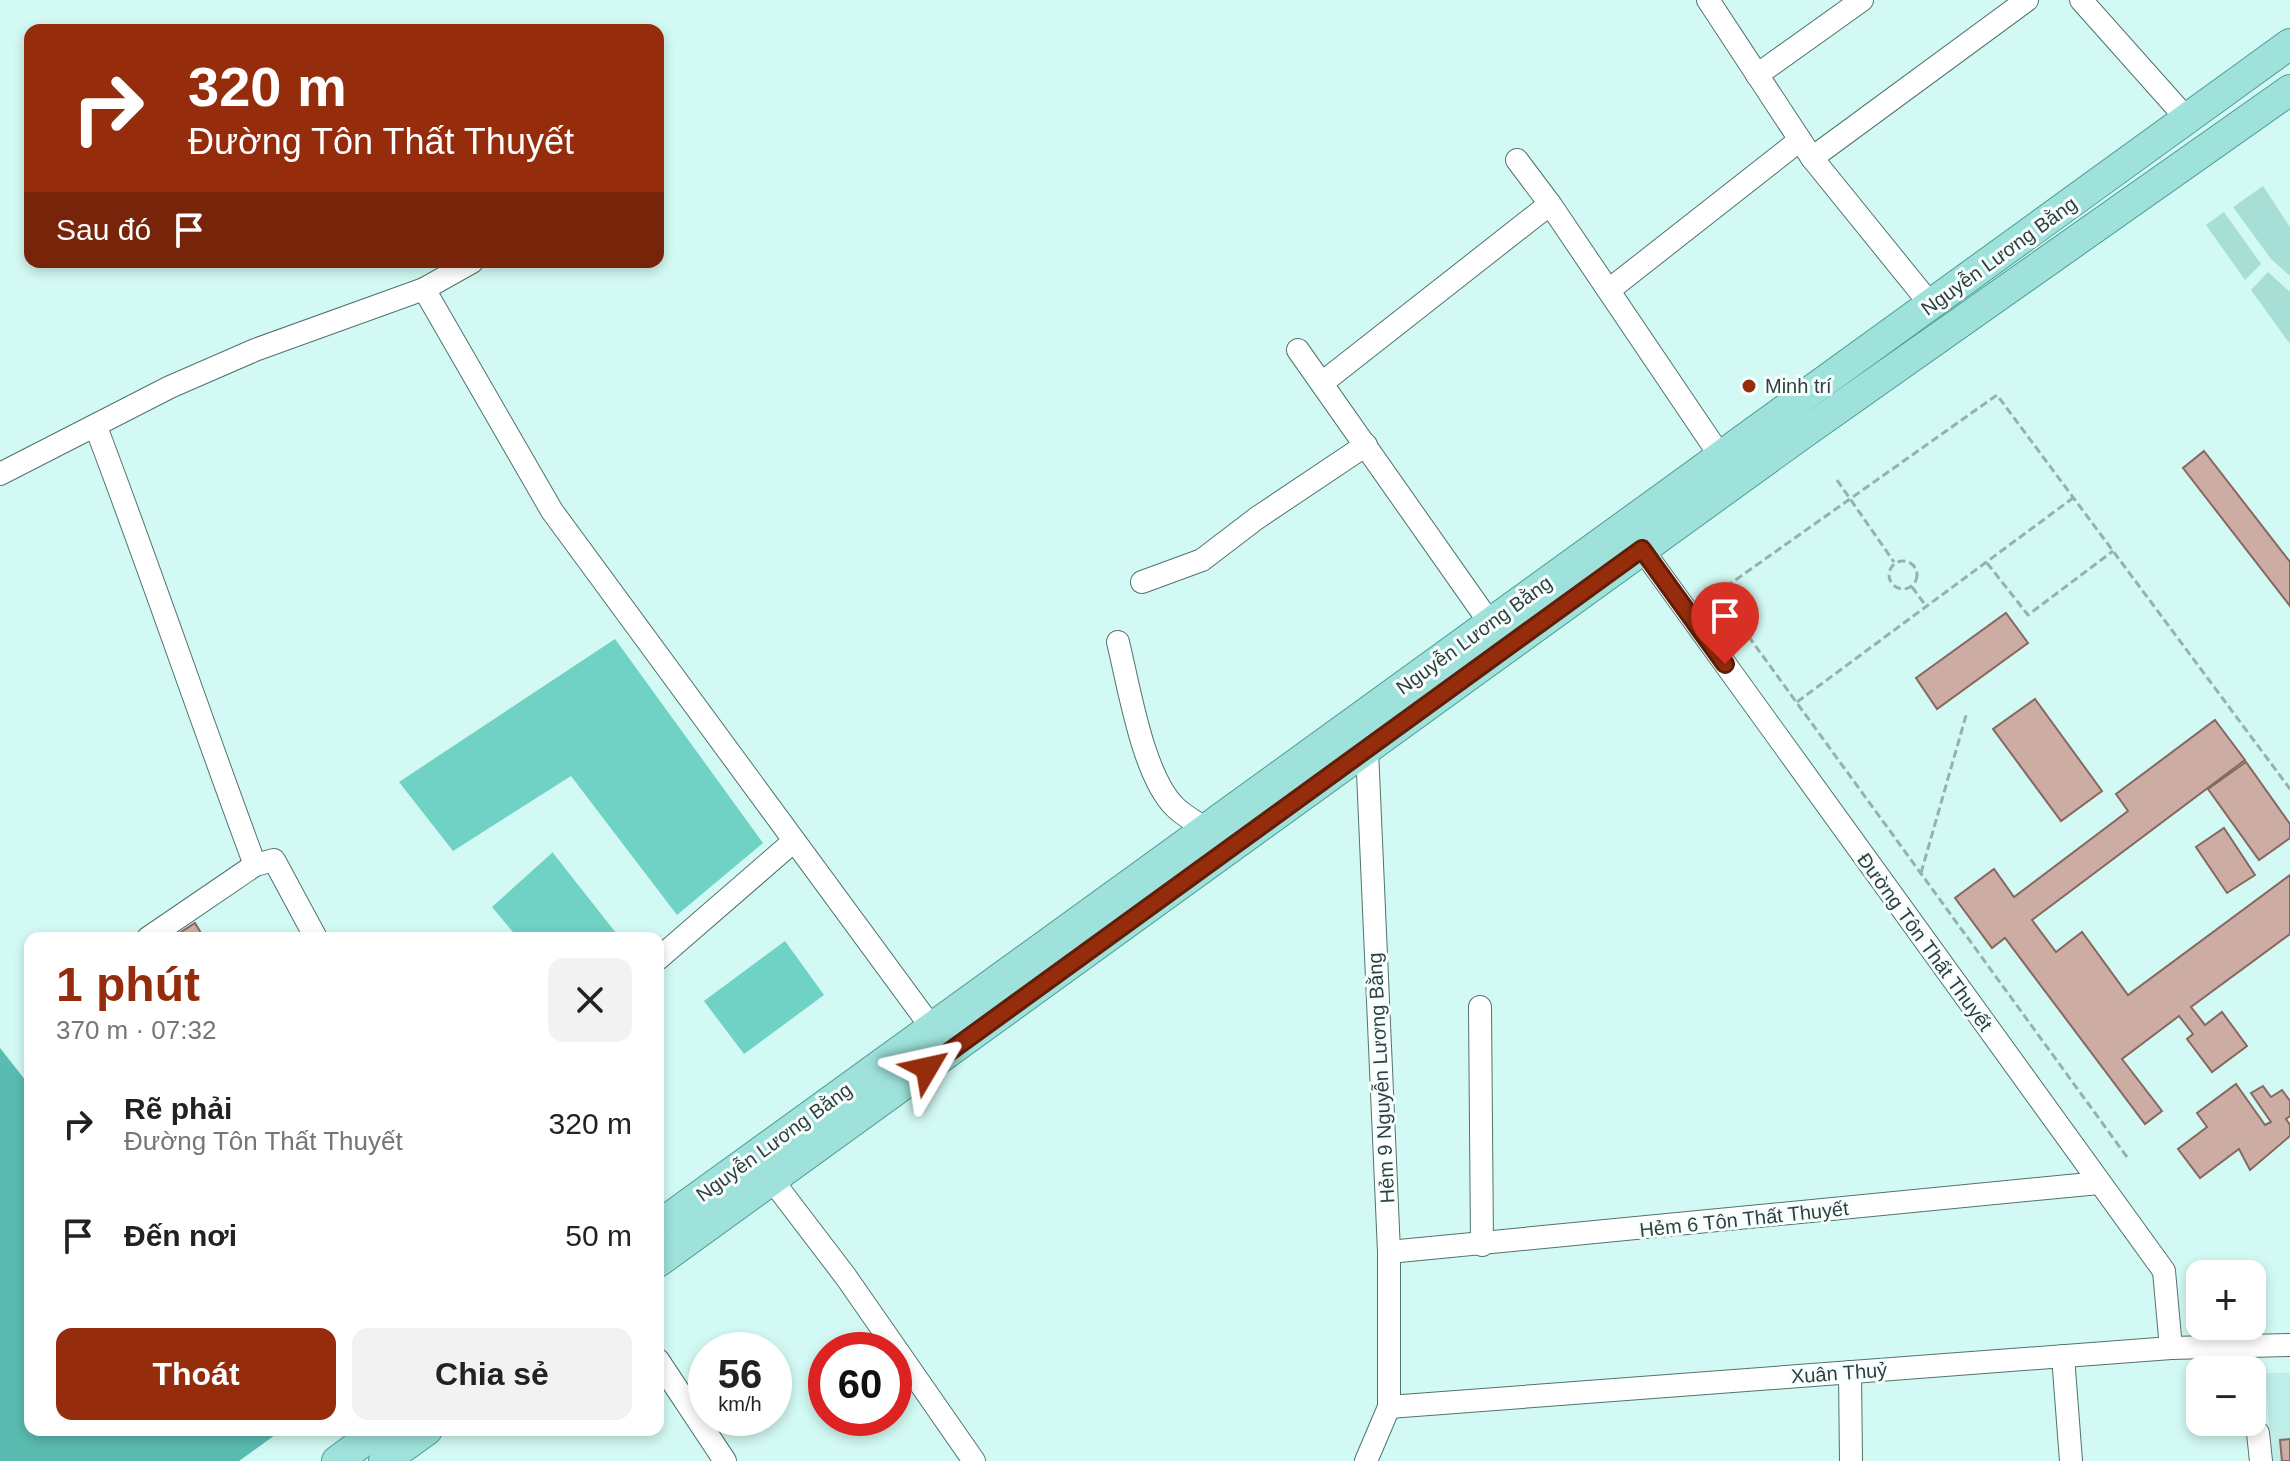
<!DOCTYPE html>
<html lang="vi">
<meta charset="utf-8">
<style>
body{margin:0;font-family:Helvetica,sans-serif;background:#f2f2f2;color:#222;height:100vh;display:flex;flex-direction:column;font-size:30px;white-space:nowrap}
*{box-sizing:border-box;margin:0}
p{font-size:26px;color:#767676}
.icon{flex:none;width:44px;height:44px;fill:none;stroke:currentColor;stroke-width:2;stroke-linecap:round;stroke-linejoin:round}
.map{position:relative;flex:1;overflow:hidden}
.details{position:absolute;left:24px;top:932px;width:640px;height:504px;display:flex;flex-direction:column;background:#fff;border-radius:16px;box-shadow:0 4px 12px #0003}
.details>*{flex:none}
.banner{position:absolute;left:24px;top:24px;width:640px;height:244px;border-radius:16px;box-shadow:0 4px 12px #0003;background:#952d0d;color:#fff;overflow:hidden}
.fabs{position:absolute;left:2186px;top:1260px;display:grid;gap:16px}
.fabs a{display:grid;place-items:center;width:80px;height:80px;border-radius:16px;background:#fff;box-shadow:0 4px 12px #0003;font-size:40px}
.speed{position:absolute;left:688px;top:1332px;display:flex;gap:16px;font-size:40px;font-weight:700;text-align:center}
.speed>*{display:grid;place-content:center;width:104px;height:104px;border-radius:50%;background:#fff;box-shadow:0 4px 12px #0003;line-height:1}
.speed small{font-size:20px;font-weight:400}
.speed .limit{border:12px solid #d22;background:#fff;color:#111}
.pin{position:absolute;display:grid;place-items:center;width:68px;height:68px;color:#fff;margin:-82px -34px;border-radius:50% 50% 50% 0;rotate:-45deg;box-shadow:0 0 8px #0007}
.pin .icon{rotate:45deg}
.me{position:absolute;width:88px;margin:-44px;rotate:54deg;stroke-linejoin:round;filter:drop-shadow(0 0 6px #0008)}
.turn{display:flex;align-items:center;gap:28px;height:168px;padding:0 32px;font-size:36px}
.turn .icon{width:104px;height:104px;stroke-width:2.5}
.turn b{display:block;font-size:56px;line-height:68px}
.then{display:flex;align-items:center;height:76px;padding:0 32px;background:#0003;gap:16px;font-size:30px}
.round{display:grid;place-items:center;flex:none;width:84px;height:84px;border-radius:16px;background:#f2f2f2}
.overview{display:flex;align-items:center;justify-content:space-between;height:136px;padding:0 32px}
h1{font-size:48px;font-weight:800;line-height:60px;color:#952d0d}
.primary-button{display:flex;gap:16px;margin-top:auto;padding:16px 32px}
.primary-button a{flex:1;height:92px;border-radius:16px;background:#952d0d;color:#fff;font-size:32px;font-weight:800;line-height:92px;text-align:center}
.primary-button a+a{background:#f2f2f2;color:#222}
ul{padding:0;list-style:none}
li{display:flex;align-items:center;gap:24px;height:112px;padding:0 32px}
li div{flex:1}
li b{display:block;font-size:30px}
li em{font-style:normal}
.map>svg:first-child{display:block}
.built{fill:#bfeee8}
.green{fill:#a7dfd7}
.forest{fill:#5abcb1}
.water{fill:#70d1c5}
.building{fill:#cdaca3;stroke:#866860;stroke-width:2}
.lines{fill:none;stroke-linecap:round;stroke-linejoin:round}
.minor-casing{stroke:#50736e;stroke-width:24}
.major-casing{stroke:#4d9d94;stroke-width:32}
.path{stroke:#95b3ae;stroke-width:3;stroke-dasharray:8 4;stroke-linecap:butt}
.minor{stroke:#fff;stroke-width:22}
.major{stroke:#9ee2db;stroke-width:30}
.route-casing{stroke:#611d08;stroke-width:20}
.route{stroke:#952d0d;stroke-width:14}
.poi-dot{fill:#952d0d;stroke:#f7fffe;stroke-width:3}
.labels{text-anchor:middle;stroke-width:6;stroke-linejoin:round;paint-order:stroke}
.street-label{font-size:20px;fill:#30403e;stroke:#f7fffe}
.poi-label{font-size:20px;fill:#30403e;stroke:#f7fffe;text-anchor:start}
</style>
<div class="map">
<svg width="2290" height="1461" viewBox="0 0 2290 1461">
<rect width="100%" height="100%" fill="#d2f9f3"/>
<polygon class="built" points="2265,1373 2290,1373 2290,1461 2272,1461"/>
<g class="green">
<polygon points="2263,186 2290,227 2290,276 2271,259 2233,207"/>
<polygon points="2224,212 2261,264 2245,280 2206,225"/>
<polygon points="2268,272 2290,292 2290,344 2251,290"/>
</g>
<polygon class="forest" points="0,1048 30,1086 30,1430 282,1430 239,1461 0,1461"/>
<g class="water">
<polygon points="615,639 763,843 677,915 571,776 453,851 399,782"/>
<polygon points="553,852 553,853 620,938 518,938 492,907"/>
<polygon points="785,941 824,995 744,1054 704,1001"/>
</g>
<g class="building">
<polygon points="2204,451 2290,562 2290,606 2183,468"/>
<polygon points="2006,613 2028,643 1937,709 1916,678"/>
<polygon points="2035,699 2102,791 2061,821 1993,729"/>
<polygon points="2215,720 2245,760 2032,920 2056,952 2082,932 2128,995 2290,875 2290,934 2191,1007 2205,1025 2222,1012 2247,1046 2212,1072 2187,1039 2193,1034 2179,1016 2122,1059 2162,1111 2145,1124 2005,938 1992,948 1955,898 1994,869 2014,897 2128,811 2116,794"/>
<polygon points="2246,762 2290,824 2290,838 2259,860 2208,789"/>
<polygon points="2224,828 2255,875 2227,893 2196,847"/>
<polygon points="195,923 204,938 172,938"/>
<polygon points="2236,1084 2265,1125 2271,1122 2251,1093 2263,1086 2271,1097 2282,1090 2290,1101 2290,1116 2286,1119 2290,1125 2290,1136 2250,1170 2239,1149 2200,1178 2178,1149 2207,1127 2197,1113"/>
<polygon points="2290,1439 2290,1461 2282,1461 2280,1440"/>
</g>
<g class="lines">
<defs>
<g id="minor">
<polyline points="1708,0 1812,158 1931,305"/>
<polyline points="2081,0 2187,119"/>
<polyline points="1757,75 1862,0"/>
<polyline points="1812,158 2027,0"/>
<polyline points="1517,160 1550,204"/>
<polyline points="424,289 552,511 932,1028"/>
<polyline points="1609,290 1800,140"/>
<polyline points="1298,350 1490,623"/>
<polyline points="1322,383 1550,204 1721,457"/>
<path d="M 96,427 C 151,572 201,720 255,865"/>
<polyline points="0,474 170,387 255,350 424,289 472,262"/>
<polyline points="1642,549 2164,1271 2171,1348"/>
<polyline points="1142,582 1202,560 1257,518 1366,445"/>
<path d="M 1118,642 C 1129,687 1143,776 1175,807 C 1184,816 1196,822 1206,829"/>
<polyline points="148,938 255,865 274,860 316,938"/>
<polyline points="658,959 794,841"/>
<polyline points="1480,1007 1482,1245"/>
<polyline points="772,1180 846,1277 974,1461"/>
<polyline points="1389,1252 2099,1183"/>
<polyline points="2063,1356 2071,1461"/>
<polyline points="658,1360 725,1461"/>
<polyline points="1850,1372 1851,1461"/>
<polyline points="1389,1407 2171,1348 2290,1345"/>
<polyline points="2258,1433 2261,1461"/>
<polyline points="1366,1461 1389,1407 1389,1252 1367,750"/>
</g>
<g id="major">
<polyline points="658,1226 2290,44"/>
<polyline points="658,1262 1802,434 2290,90"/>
<polyline points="337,1461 379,1430"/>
<polyline points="384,1461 427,1430"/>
</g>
</defs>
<use href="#minor" class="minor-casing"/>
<use href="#major" class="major-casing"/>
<g class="path">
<polyline points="1837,480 1894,562"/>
<circle cx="1903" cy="575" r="14"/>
<polyline points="1987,563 2028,615 2113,551"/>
<polyline points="1912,587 1926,606"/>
<polyline points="1797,702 2073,498"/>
<polyline points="1921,873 1967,712"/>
<polyline points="2127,1157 1717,593 1997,395 2290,789"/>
</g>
<use href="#minor" class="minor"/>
<use href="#major" class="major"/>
</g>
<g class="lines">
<defs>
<polyline id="route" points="927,1068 1642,549 1725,664"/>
</defs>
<use href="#route" class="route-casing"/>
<use href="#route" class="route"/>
</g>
<circle class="poi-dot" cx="1749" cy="386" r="8"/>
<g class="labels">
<g class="street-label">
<text transform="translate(1999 256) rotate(-36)" y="7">Nguyễn Lương Bằng</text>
<text transform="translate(1474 635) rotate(-36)" y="7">Nguyễn Lương Bằng</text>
<text transform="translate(1925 942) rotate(54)" y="7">Đường Tôn Thất Thuyết</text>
<text transform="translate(1381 1078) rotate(-93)" y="7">Hẻm 9 Nguyễn Lương Bằng</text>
<text transform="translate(774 1142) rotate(-36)" y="7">Nguyễn Lương Bằng</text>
<text transform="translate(1744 1219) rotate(-6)" y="7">Hẻm 6 Tôn Thất Thuyết</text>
<text transform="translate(1839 1373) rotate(-4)" y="7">Xuân Thuỷ</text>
</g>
<g class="poi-label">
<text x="1765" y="393">Minh trí</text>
</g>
</g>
</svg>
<div class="fabs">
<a>+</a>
<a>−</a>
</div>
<div class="speed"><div>56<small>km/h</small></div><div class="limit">60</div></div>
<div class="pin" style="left:1725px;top:664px;background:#d93025"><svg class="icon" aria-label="arrive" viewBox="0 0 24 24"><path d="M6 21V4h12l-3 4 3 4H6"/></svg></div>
<svg class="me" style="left:927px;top:1068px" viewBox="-20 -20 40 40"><path d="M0-17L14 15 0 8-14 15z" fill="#952d0d" stroke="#fff" stroke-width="4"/></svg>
<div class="banner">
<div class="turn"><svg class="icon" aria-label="right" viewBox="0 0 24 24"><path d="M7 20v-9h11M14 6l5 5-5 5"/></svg><div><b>320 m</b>Đường Tôn Thất Thuyết</div></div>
<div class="then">Sau đó<svg class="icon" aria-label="arrive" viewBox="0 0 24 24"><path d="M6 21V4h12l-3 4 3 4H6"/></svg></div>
</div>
<section class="details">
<div class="overview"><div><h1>1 phút</h1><p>370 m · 07:32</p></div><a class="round"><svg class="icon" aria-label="close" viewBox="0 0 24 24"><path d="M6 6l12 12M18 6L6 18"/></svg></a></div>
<ul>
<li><svg class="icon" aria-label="right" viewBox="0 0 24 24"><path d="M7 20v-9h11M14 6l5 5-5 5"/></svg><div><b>Rẽ phải</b><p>Đường Tôn Thất Thuyết</p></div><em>320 m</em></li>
<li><svg class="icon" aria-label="arrive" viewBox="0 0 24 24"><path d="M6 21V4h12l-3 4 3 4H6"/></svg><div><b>Đến nơi</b></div><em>50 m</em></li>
</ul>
<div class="primary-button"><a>Thoát</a><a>Chia sẻ</a></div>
</section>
</div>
